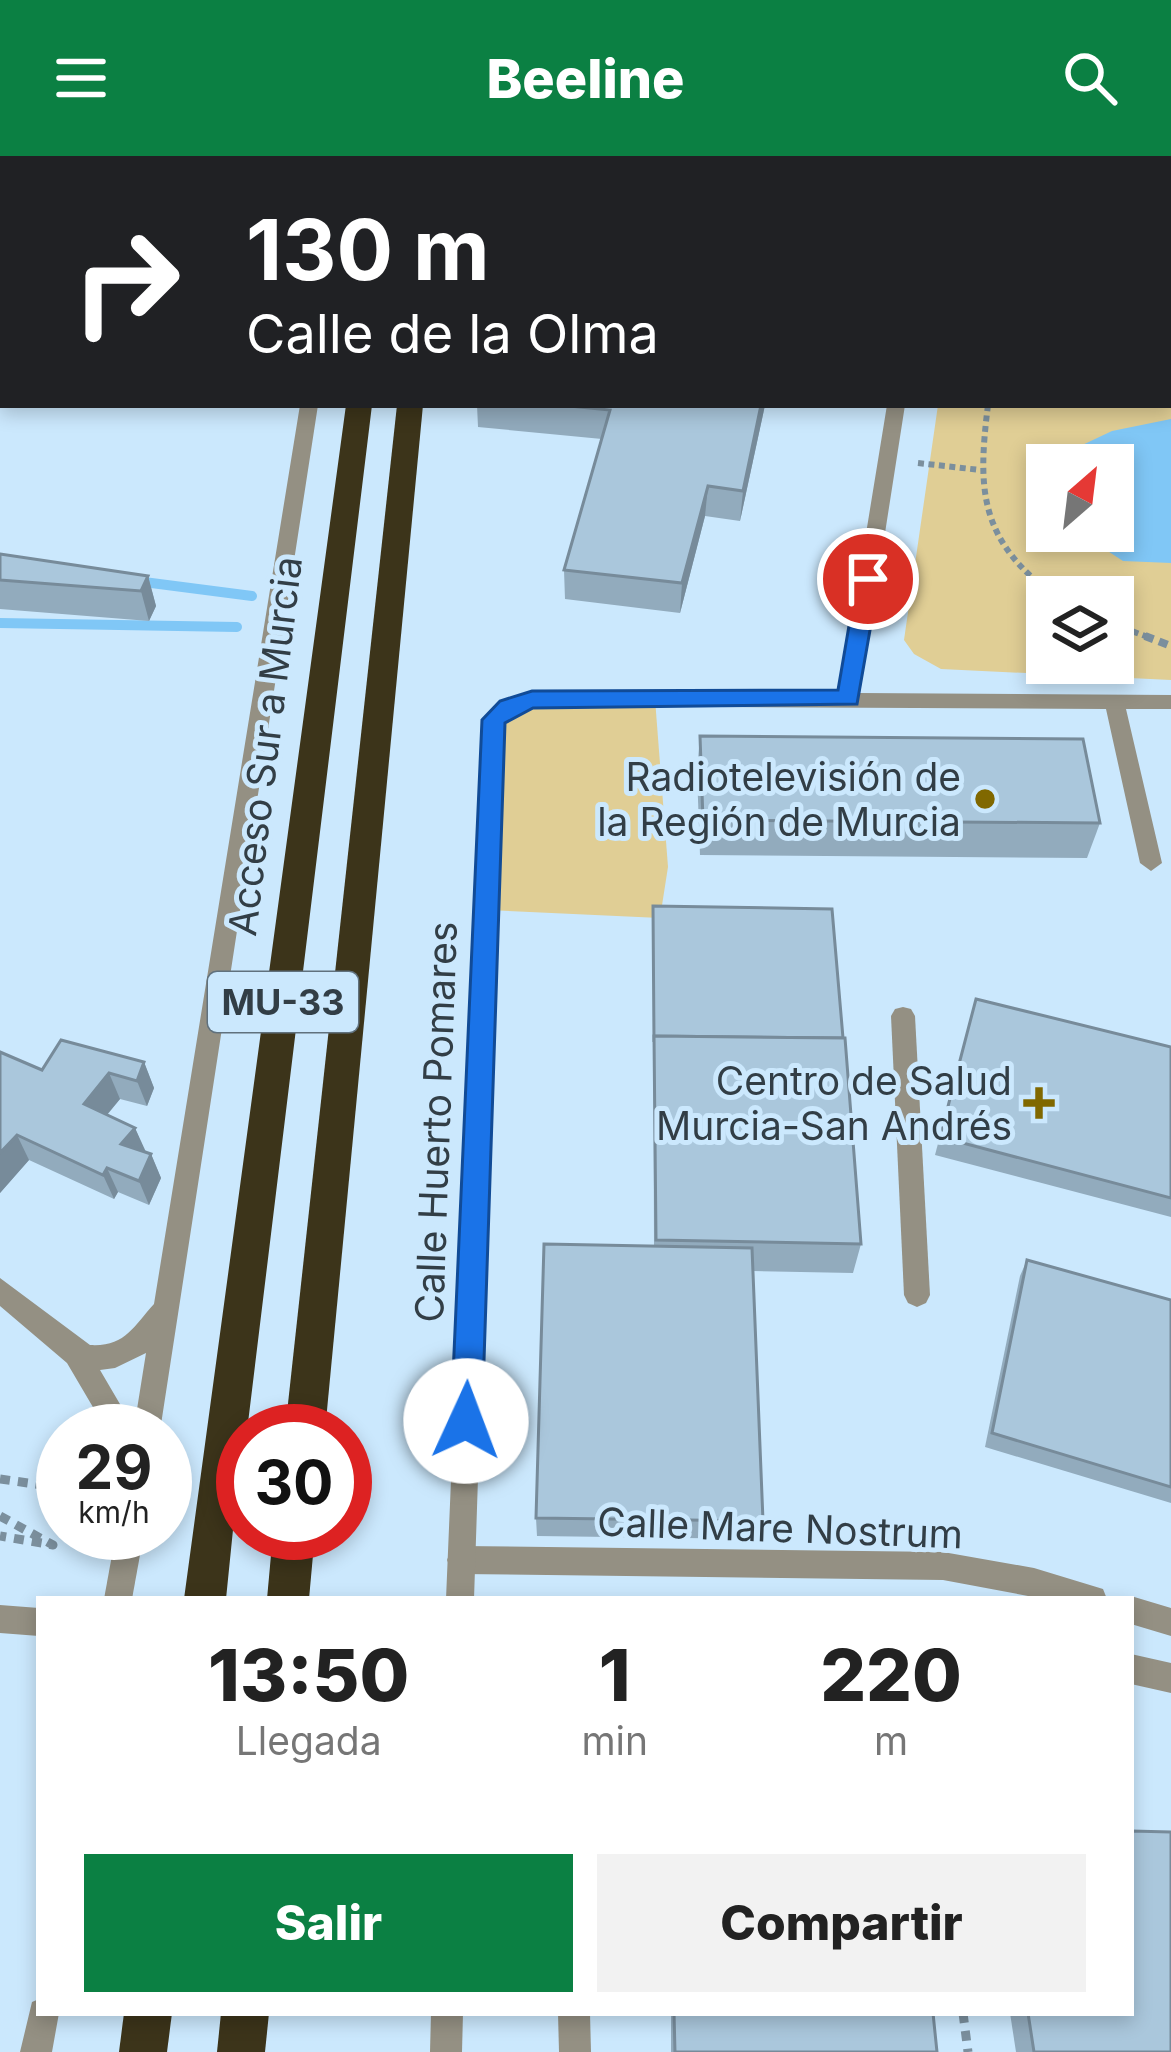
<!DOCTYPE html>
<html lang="es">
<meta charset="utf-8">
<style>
body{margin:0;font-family:Inter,sans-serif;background:#f2f2f2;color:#222;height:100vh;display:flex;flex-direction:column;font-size:45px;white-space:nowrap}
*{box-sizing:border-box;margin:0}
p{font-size:39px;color:#767676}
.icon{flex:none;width:66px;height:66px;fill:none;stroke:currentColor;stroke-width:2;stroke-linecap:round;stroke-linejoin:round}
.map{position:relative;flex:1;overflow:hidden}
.drawer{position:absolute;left:36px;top:1440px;width:1098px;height:420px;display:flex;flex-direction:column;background:#fff;border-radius:0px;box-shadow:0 6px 18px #0003}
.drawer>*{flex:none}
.banner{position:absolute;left:0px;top:0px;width:1173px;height:252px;box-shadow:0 6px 18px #0003;background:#202124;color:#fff;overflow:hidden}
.needle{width:78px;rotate:28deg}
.fabs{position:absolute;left:1026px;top:288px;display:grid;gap:24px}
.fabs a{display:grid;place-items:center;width:108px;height:108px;border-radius:0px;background:#fff;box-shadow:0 6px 18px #0003;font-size:60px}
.speed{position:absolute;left:36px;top:1248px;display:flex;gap:24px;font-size:60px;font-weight:700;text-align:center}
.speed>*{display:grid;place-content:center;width:156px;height:156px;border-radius:50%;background:#fff;box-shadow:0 6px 18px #0003;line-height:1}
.speed small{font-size:30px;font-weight:400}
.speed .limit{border:18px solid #d22;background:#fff;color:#111}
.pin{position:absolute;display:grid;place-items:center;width:102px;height:102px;color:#fff;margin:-51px;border:6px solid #fff;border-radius:50%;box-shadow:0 3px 12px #0007}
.me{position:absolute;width:132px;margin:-66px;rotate:2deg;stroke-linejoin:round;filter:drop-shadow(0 0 9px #0008)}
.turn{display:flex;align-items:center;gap:42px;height:252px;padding:0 48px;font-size:54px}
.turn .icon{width:156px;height:156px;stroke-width:2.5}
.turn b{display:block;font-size:84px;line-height:102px}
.eta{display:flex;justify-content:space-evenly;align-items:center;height:204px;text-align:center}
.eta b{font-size:72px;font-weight:800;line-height:84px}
.action{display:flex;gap:24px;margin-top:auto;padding:24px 48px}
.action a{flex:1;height:138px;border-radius:0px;background:#0b8043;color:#fff;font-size:48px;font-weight:800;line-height:138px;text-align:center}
.action a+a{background:#f2f2f2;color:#222}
header{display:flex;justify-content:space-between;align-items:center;height:156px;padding:0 48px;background:#0b8043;color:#fff;font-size:54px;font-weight:800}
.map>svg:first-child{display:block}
.green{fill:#e0ce95;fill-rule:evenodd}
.water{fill:#80c7f6}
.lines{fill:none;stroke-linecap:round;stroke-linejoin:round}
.stream{stroke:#80c7f6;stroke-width:10}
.path-far2{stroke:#7b8f9d;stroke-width:6;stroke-dasharray:6 4.5;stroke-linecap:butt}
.path-far1{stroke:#7b8f9d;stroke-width:8;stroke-dasharray:9 6;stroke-linecap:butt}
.path{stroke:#7b8f9d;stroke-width:9;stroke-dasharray:10 8;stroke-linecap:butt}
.pedestrian{fill:#949083;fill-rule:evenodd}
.minor{fill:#949083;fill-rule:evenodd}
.motorway{fill:#3c341a;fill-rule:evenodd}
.wall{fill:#92abbd}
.shaded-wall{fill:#778b9a}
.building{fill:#aac7dc;stroke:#778b9a;stroke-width:3}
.route{fill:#1a73e8;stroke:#114b97;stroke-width:3}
.poi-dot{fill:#806800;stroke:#cbe8fd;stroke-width:4.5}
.labels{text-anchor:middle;stroke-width:10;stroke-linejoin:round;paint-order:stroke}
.shield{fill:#cbe8fd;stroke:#60717d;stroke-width:3}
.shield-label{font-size:36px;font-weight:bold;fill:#323e46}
.street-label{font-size:39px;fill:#323e46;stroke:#cbe8fd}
.poi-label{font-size:39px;fill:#323e46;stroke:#cbe8fd;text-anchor:end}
</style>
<header><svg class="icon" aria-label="menu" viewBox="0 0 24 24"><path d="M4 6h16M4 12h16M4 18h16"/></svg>Beeline<svg class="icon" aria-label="search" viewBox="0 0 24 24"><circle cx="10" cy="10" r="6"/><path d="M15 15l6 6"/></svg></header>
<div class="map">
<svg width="1171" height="1896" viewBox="0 0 1171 1896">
<rect width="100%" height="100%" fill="#cbe8fd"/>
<g class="green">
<path d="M 1171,127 L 1171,524 L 941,513 L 914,498 L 904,484 L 938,249 L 1170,249 ZM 1047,309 L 1113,309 L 1113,375 L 1047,375 ZM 1047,441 L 1113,441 L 1113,507 L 1047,507 Z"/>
<polygon points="655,543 668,711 660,762 487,754 493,564 508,551"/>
</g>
<polygon class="water" points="1171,263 1171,407 1123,405 1077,375 1113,375 1113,309 1058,309 1059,300 1112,275"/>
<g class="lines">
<g class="stream">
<polyline points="136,425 252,440"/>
<polyline points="0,467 237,471"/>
</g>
<g class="path-far2">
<path d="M 988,249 C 977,336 980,385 1056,441"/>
<polyline points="918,307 980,314"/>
<polyline points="1113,468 1153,483"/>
</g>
<polyline class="path-far1" points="1145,480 1171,490"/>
<g class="path">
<polyline points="0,1323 63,1332"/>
<polyline points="0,1360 53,1389 0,1380"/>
<polyline points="963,1857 968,1896"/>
</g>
<g class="pedestrian">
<rect x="919" y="0" width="16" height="3"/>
<polygon points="903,851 911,853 915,860 930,1139 926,1147 917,1151 908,1147 904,1139 891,860 895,853"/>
<polygon points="461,1390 943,1396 1034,1412 1103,1433 1107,1443 1044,1443 943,1424 461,1418 451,1414 447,1404 451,1394"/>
<polygon points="1131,1440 1171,1452 1171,1480 1131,1468 1131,1443 1123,1443"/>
</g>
<g class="minor">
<rect x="338" y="0" width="16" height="3"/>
<rect x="507" y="0" width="16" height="3"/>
<rect x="1170" y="100" width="1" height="10"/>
<polygon points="0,103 3,104 3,114 0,113"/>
<path d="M 300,249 L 318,249 L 160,1275 L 107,1275 L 67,1207 L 0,1150 L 0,1122 L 90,1189 C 125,1191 133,1171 154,1148 ZM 146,1197 L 134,1272 L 100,1214 L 115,1212 Z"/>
<polygon points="887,249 905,249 860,537 1171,539 1171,553 1126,553 1162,707 1151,715 1140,707 1106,553 533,550 515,556 503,567 474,1443 446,1443 483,564 501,546 532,536 840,537"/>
<polygon points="116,1377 144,1377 132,1443 104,1443"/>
<polygon points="0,1449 39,1452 39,1480 0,1477"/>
<polygon points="1131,1498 1171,1507 1171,1537 1131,1528"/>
<polygon points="39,1843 39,1857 59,1857 52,1896 20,1896 32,1846"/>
<polygon points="431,1857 463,1857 462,1896 430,1896"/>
<polygon points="558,1857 590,1857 591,1896 559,1896"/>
</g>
<g class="motorway">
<rect x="375" y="0" width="24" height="3"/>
<rect x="423" y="0" width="24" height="3"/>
<polygon points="346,249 372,249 247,1275 243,1275 226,1443 184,1443"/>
<polygon points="397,249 423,249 325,1275 285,1275"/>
<polygon points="273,1377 315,1377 309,1443 267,1443"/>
<polygon points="124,1857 172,1857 167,1896 119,1896"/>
<polygon points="221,1857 269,1857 265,1896 217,1896"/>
</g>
</g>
<g class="wall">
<polygon points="0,26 3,26 3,101 0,100"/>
<polygon points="477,249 765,249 740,365 705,360 680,457 565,443 564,414 602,283 478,271"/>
<polygon points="0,398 148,420 156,450 149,465 0,453"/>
<polygon points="700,580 1100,667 1087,702 700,699 697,616"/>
<polygon points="653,750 861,1088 853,1117 753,1115 763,1365 759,1383 537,1380 536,1362 654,1090"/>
<polygon points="976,843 1171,891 1171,1061 935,999"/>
<polygon points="0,896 42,914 144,906 154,932 147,950 120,943 107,959 135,972 145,996 151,998 161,1022 149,1049 118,1036 114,1043 29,1004 0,1037"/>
<polygon points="1027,1104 1171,1144 1171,1347 985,1291 1020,1120"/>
<polygon points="671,1857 933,1857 937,1896 671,1896"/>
<polygon points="1010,1857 1131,1857 1171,1896 1016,1896"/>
</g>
<g class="shaded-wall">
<polygon points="761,249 765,249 740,365 743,335"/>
<polygon points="708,330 705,360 680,457 682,427"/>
<polygon points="148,420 156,450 149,465 141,435"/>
<polygon points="144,906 154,932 147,950 137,925"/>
<polygon points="109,917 120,943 95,973 84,948"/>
<polygon points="135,972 146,996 121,988"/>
<polygon points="17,979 29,1004 0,1037 0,997"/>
<polygon points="151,998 161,1022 149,1049 139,1025"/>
<polygon points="107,1012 118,1036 114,1043 103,1019"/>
</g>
<g class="building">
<polygon points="32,0 125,0 123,3 30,3"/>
<polygon points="959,0 1074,0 1074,3 960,3"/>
<rect x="0" y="26" width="3" height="54"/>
<polygon points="559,249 761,249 743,335 708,330 682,427 564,414 610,254"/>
<polygon points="0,398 148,420 141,435 0,424"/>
<polygon points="700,580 1083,583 1100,667 703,664"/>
<polygon points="653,750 832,753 843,882 654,880 654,886"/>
<polygon points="976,843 1171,891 1171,1042 940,981"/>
<polygon points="654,880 845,882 861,1088 656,1084"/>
<polygon points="61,884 144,906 137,925 109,917 84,948 135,972 121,988 151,998 139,1025 107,1012 103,1019 17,979 0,997 0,896 42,914"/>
<polygon points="544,1088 752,1092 763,1365 536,1362"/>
<polygon points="1027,1104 1171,1144 1171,1331 992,1277"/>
<polygon points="1131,1675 1171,1676 1171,1896 1034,1896 1028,1857 1131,1857"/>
<polygon points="674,1857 933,1857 937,1896 675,1896"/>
</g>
<polygon class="route" points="868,415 879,423 857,548 533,552 505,567 482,1265 477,1275 466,1279 456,1275 451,1265 482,564 500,545 532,535 838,534 857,423"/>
<g class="poi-dot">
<circle cx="985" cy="643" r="12"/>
<path d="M1033 929h12v12h12v12h-12v12h-12v-12h-12v-12h12z"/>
</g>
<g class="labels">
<rect class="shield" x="208" y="816" width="150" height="60" rx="9"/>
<g class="shield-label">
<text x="283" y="859">MU-33</text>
</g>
<g class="street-label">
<text transform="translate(265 590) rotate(-83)" y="14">Acceso Sur a Murcia</text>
<text transform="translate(436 966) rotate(-88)" y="14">Calle Huerto Pomares</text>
<text transform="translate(780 1372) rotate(2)" y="14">Calle Mare Nostrum</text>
</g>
<g class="poi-label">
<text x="961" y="635">Radiotelevisión de<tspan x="961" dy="45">la Región de Murcia</tspan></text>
<text x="1012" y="939">Centro de Salud<tspan x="1012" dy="45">Murcia-San Andrés</tspan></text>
</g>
</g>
</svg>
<div class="fabs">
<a><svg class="needle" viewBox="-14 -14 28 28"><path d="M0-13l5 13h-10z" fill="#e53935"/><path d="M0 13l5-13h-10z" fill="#767676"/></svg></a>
<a><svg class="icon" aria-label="layers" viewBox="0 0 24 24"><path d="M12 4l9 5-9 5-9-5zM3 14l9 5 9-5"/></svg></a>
</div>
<div class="speed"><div>29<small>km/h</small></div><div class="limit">30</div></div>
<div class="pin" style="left:868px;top:423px;background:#d93025"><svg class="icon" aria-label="arrive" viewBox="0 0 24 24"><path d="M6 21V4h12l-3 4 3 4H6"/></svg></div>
<svg class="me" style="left:466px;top:1265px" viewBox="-20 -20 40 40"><circle r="19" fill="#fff"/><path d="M0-13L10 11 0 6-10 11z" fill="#1a73e8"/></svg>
<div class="banner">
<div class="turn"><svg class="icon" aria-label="right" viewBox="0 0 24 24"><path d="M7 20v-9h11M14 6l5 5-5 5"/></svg><div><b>130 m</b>Calle de la Olma</div></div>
</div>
<section class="drawer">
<div class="eta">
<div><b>13:50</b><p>Llegada</p></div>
<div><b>1</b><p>min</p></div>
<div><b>220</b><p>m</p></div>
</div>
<div class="action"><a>Salir</a><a>Compartir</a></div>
</section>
</div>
